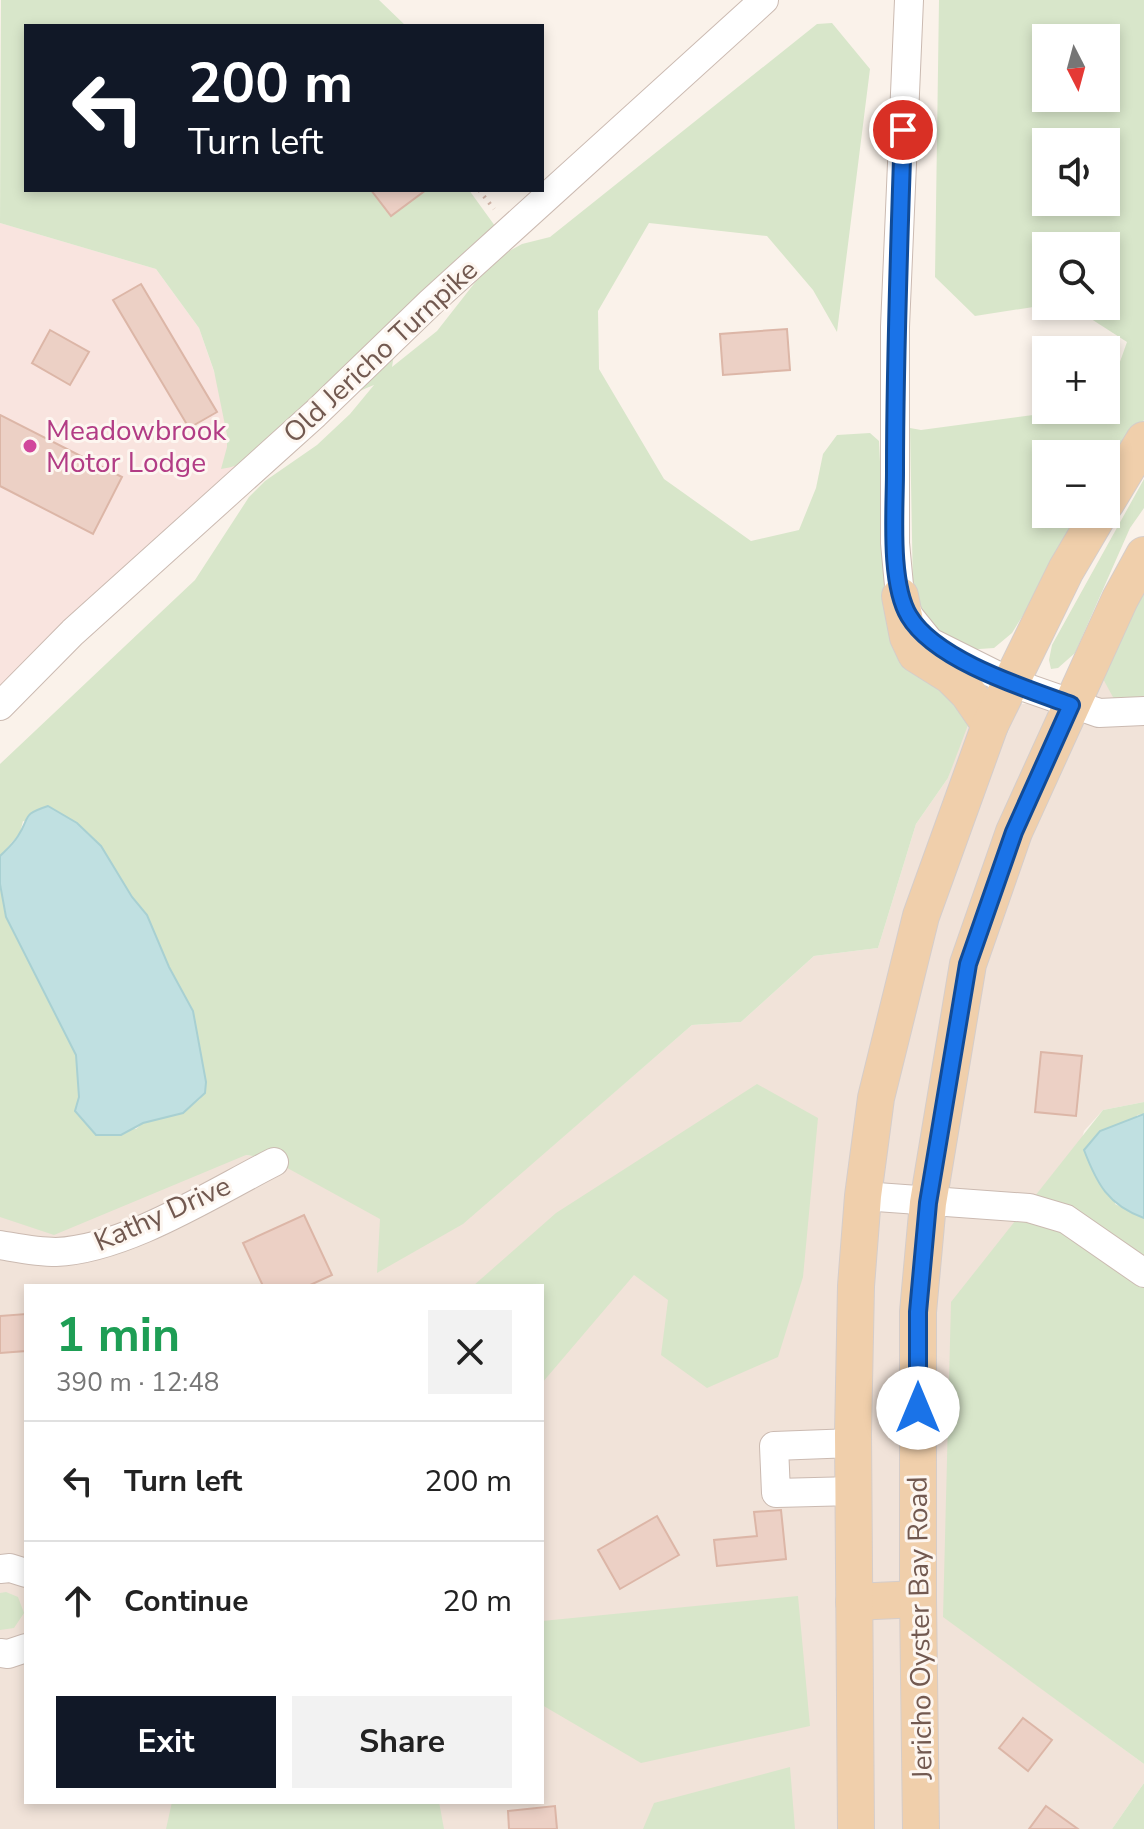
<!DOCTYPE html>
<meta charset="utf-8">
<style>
body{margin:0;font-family:"Nunito Sans",sans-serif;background:#f2f2f2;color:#222;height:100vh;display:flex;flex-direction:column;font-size:30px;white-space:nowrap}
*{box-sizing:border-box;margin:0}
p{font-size:26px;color:#767676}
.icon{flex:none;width:44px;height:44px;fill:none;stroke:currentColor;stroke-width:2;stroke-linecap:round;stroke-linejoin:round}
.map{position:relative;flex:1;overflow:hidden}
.drawer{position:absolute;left:24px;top:1284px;width:520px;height:520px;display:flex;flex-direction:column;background:#fff;border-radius:0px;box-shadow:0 4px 12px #0003}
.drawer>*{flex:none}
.banner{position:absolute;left:24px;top:24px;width:520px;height:168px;border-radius:0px;box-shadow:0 4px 12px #0003;background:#111827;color:#fff;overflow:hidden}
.needle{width:52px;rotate:174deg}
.tools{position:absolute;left:1032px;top:24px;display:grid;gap:16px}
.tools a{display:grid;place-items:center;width:88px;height:88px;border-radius:0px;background:#fff;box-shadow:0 4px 12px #0003;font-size:40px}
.pin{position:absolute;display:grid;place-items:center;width:68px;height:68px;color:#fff;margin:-34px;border:4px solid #fff;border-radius:50%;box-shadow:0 2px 8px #0007}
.me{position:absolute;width:88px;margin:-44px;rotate:0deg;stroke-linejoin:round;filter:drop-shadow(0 0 6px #0008)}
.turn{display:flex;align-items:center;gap:28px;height:168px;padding:0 32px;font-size:36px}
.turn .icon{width:104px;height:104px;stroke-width:2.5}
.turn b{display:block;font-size:56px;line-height:68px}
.round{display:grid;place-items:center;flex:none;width:84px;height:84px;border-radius:0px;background:#f2f2f2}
.head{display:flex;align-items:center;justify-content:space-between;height:136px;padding:0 32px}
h1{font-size:48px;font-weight:700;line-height:60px;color:#1e9e55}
.cta{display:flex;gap:16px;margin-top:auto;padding:16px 32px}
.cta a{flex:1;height:92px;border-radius:0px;background:#111827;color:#fff;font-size:32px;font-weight:700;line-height:92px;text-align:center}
.cta a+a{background:#f2f2f2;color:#222}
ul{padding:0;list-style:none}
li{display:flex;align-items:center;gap:24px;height:120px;padding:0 32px;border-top:2px solid #e0e0e0}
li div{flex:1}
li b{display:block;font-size:30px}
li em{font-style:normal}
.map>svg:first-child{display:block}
.residential{fill:#f1e3d9;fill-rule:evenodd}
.commercial{fill:#f9e4df}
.green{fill:#d8e6ca;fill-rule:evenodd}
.water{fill:#c0e0e1;stroke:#a8d0d2;stroke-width:2}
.building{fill:#ecd0c5;stroke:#dcb6a7;stroke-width:2}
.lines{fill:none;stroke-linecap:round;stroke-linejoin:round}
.minor-casing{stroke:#cbbab1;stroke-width:30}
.major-casing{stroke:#d5cdca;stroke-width:38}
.path{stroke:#d1b4a8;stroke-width:4;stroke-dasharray:2 6;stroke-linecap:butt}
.minor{stroke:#fff;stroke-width:28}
.major{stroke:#f0cfab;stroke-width:36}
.route-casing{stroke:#114b97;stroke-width:20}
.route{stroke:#1a73e8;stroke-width:14}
.hotel-dot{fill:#d1479c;stroke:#fdf6f0;stroke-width:3}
.labels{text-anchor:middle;stroke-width:6;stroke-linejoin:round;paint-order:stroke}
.street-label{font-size:28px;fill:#725950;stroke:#fdf6f0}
.hotel-label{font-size:28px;fill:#b23c85;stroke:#fdf6f0;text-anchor:start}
</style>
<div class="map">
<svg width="1144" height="1829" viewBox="0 0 1144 1829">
<rect width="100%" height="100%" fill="#faf2ea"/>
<path class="residential" d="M 1104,657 L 1144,703 L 1144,1102 L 1103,1110 L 1084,1131 L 943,1616 L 1144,1764 L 1144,1783 L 1112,1829 L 0,1829 L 0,1163 L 246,1155 L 270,1159 L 463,1223 L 692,1025 L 741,1022 L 814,956 L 878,948 L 916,824 L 948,778 L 970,710 L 1067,699 ZM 26,1286 L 542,1286 L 542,1802 L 26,1802 Z"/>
<polygon class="commercial" points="0,223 156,269 199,328 230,418 261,457 0,703"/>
<g class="green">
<path d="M 1,0 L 379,0 L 406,26 L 26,26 L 26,190 L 469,190 L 495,226 L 395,348 L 392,367 L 437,331 L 484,271 L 497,258 L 522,244 L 550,237 L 817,24 L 832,23 L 870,69 L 837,332 L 813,290 L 767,236 L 649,223 L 598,311 L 599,369 L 664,479 L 751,541 L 799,530 L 816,488 L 823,454 L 837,435 L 870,433 L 879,441 L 886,586 L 970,710 L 968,725 L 948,778 L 916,824 L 878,948 L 814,956 L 741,1022 L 692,1025 L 463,1224 L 377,1273 L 380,1219 L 271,1159 L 246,1155 L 54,1235 L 0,1217 L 0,884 L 6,917 L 76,1055 L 79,1097 L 75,1111 L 136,1129 L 143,1123 L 183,1113 L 200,1099 L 206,1082 L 193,1011 L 169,967 L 147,915 L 132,897 L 101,846 L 23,821 L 20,833 L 0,856 L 0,764 L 195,580 L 249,497 L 265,481 L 317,445 L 350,414 L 374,385 C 327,402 267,464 221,469 L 227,447 L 227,435 L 214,371 L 199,328 L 156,269 L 0,223 Z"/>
<path d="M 939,0 L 1144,0 L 1144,420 L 1106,482 L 1106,454 L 1046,454 L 1046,514 L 1086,514 L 1012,633 L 994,648 L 965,650 L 938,638 L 920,615 L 913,591 L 910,428 L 921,430 L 1071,410 L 1106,410 L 1106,401 L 1127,342 L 1071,306 L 1106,306 L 1106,246 L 1046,246 L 1046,305 L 975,316 L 935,277 ZM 1046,38 L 1106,38 L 1106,98 L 1046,98 ZM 1046,142 L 1106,142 L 1106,202 L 1046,202 Z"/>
<polygon points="1144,479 1144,508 1130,528 1075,653 1058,668 1051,669 1049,660 1052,645"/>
<polygon points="1144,581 1144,703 1114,699 1101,675"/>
<polygon points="757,1084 818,1118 803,1277 778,1357 707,1388 661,1355 668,1300 634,1275 542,1383 542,1286 473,1286 556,1213"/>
<polygon points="1144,1102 1144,1114 1137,1115 1115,1204 1144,1218 1144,1764 943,1617 951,1302 1103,1110"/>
<polygon points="6,1592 18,1597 24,1613 14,1628 0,1630 0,1593"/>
<polygon points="798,1596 810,1726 641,1763 542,1705 542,1621"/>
<polygon points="790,1767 795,1829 643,1829 654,1803"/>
<polygon points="1144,1783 1144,1829 1112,1829"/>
<polygon points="172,1802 439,1802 444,1829 166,1829"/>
</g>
<g class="water">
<path d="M 48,806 L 77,823 L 101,846 L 132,897 L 147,915 L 169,967 L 193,1011 L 206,1082 L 205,1093 L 183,1113 L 143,1123 L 121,1135 L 96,1135 L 75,1111 L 79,1097 L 76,1055 L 6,917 L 0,884 L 0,856 C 6,850 13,844 18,836 C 31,816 21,815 48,806 Z"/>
<path d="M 1144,1114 L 1144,1218 C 1108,1205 1097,1184 1084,1150 L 1100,1131 Z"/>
</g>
<g class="building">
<polygon points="371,190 426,190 391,216"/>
<polygon points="141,284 217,412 189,428 113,300"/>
<polygon points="787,329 790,370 723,375 720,334"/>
<polygon points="50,330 89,352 70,385 32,363"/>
<polygon points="0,415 122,477 93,534 0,486"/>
<polygon points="1041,1052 1082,1056 1076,1116 1035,1112"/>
<polygon points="304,1215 332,1275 308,1286 263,1286 243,1243"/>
<polygon points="26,1314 26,1351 0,1353 0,1316"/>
<polygon points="781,1510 786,1559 717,1566 714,1540 757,1536 754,1512"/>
<polygon points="657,1516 679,1555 620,1589 598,1550"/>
<polygon points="1023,1718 1052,1740 1028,1771 999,1748"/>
<polygon points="555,1806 557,1829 509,1829 508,1811"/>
<polygon points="1046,1806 1078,1829 1029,1829"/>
</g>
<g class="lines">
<defs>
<g id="minor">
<polyline points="909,0 895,327 895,543 900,596 909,616 930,642 1010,682 1099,713 1144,711"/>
<polyline points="0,706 73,632 315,414 431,302 764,0"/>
<polyline points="863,1196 1029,1208 1066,1219 1144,1273"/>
<path d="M 0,1245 C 18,1248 37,1252 56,1252 C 126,1249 211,1194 274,1162"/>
<polyline points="853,1443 774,1446 776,1493 854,1491"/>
<polyline points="0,1569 10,1568 26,1573"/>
<polyline points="0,1653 8,1654 26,1648"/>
</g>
<g id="major">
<polyline points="1106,503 1144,440"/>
<polyline points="900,596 908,637 916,654 951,676 968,693 990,725"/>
<polyline points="854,1602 918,1599"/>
<polyline points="856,1829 853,1434 856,1286 863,1196 876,1098 921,916 990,725 1066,570 1099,514"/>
<polyline points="921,1829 918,1599 918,1312 928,1203 968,964 1014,832 1120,599 1144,555"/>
</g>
</defs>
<use href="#minor" class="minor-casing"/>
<use href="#major" class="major-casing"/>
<polyline class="path" points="479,190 494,209"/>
<use href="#minor" class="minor"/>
<use href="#major" class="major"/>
</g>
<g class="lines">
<defs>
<path id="route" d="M 903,130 C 899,244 895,358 895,472 C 895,510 889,583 909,616 C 935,660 1024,688 1071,705 L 1014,832 L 968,964 L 928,1203 L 918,1312 L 918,1408"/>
</defs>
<use href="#route" class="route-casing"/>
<use href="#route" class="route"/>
</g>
<circle class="hotel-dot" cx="30" cy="446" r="8"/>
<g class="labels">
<g class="street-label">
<text transform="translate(380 351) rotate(-43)" y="10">Old Jericho Turnpike</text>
<text transform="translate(162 1213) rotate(-24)" y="10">Kathy Drive</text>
<text transform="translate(919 1628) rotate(-91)" y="10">Jericho Oyster Bay Road</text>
</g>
<g class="hotel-label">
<text x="46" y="440">Meadowbrook<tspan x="46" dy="32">Motor Lodge</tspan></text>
</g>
</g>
</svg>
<div class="tools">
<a><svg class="needle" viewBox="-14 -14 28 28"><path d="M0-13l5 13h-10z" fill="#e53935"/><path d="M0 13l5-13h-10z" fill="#767676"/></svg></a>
<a><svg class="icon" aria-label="sound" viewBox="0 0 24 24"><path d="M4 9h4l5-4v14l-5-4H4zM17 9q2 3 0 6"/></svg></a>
<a><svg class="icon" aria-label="search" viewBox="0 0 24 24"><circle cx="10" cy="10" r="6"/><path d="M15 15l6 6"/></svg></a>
<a>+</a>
<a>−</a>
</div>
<div class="pin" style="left:903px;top:130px;background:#d93025"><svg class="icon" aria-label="arrive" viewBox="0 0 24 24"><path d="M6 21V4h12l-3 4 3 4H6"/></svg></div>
<svg class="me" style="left:918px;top:1408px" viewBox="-20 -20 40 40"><circle r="19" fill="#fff"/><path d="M0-13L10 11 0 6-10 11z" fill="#1a73e8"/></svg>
<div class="banner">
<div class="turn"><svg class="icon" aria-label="left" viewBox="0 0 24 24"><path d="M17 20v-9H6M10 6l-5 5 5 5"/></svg><div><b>200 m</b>Turn left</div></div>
</div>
<section class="drawer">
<div class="head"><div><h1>1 min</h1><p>390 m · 12:48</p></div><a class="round"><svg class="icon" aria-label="close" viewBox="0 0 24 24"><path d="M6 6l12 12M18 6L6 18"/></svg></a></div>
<ul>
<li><svg class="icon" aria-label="left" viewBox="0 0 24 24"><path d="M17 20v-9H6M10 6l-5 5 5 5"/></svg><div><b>Turn left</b></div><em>200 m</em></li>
<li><svg class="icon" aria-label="ahead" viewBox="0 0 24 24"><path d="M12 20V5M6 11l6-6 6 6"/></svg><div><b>Continue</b></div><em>20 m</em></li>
</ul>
<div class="cta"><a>Exit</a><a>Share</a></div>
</section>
</div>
